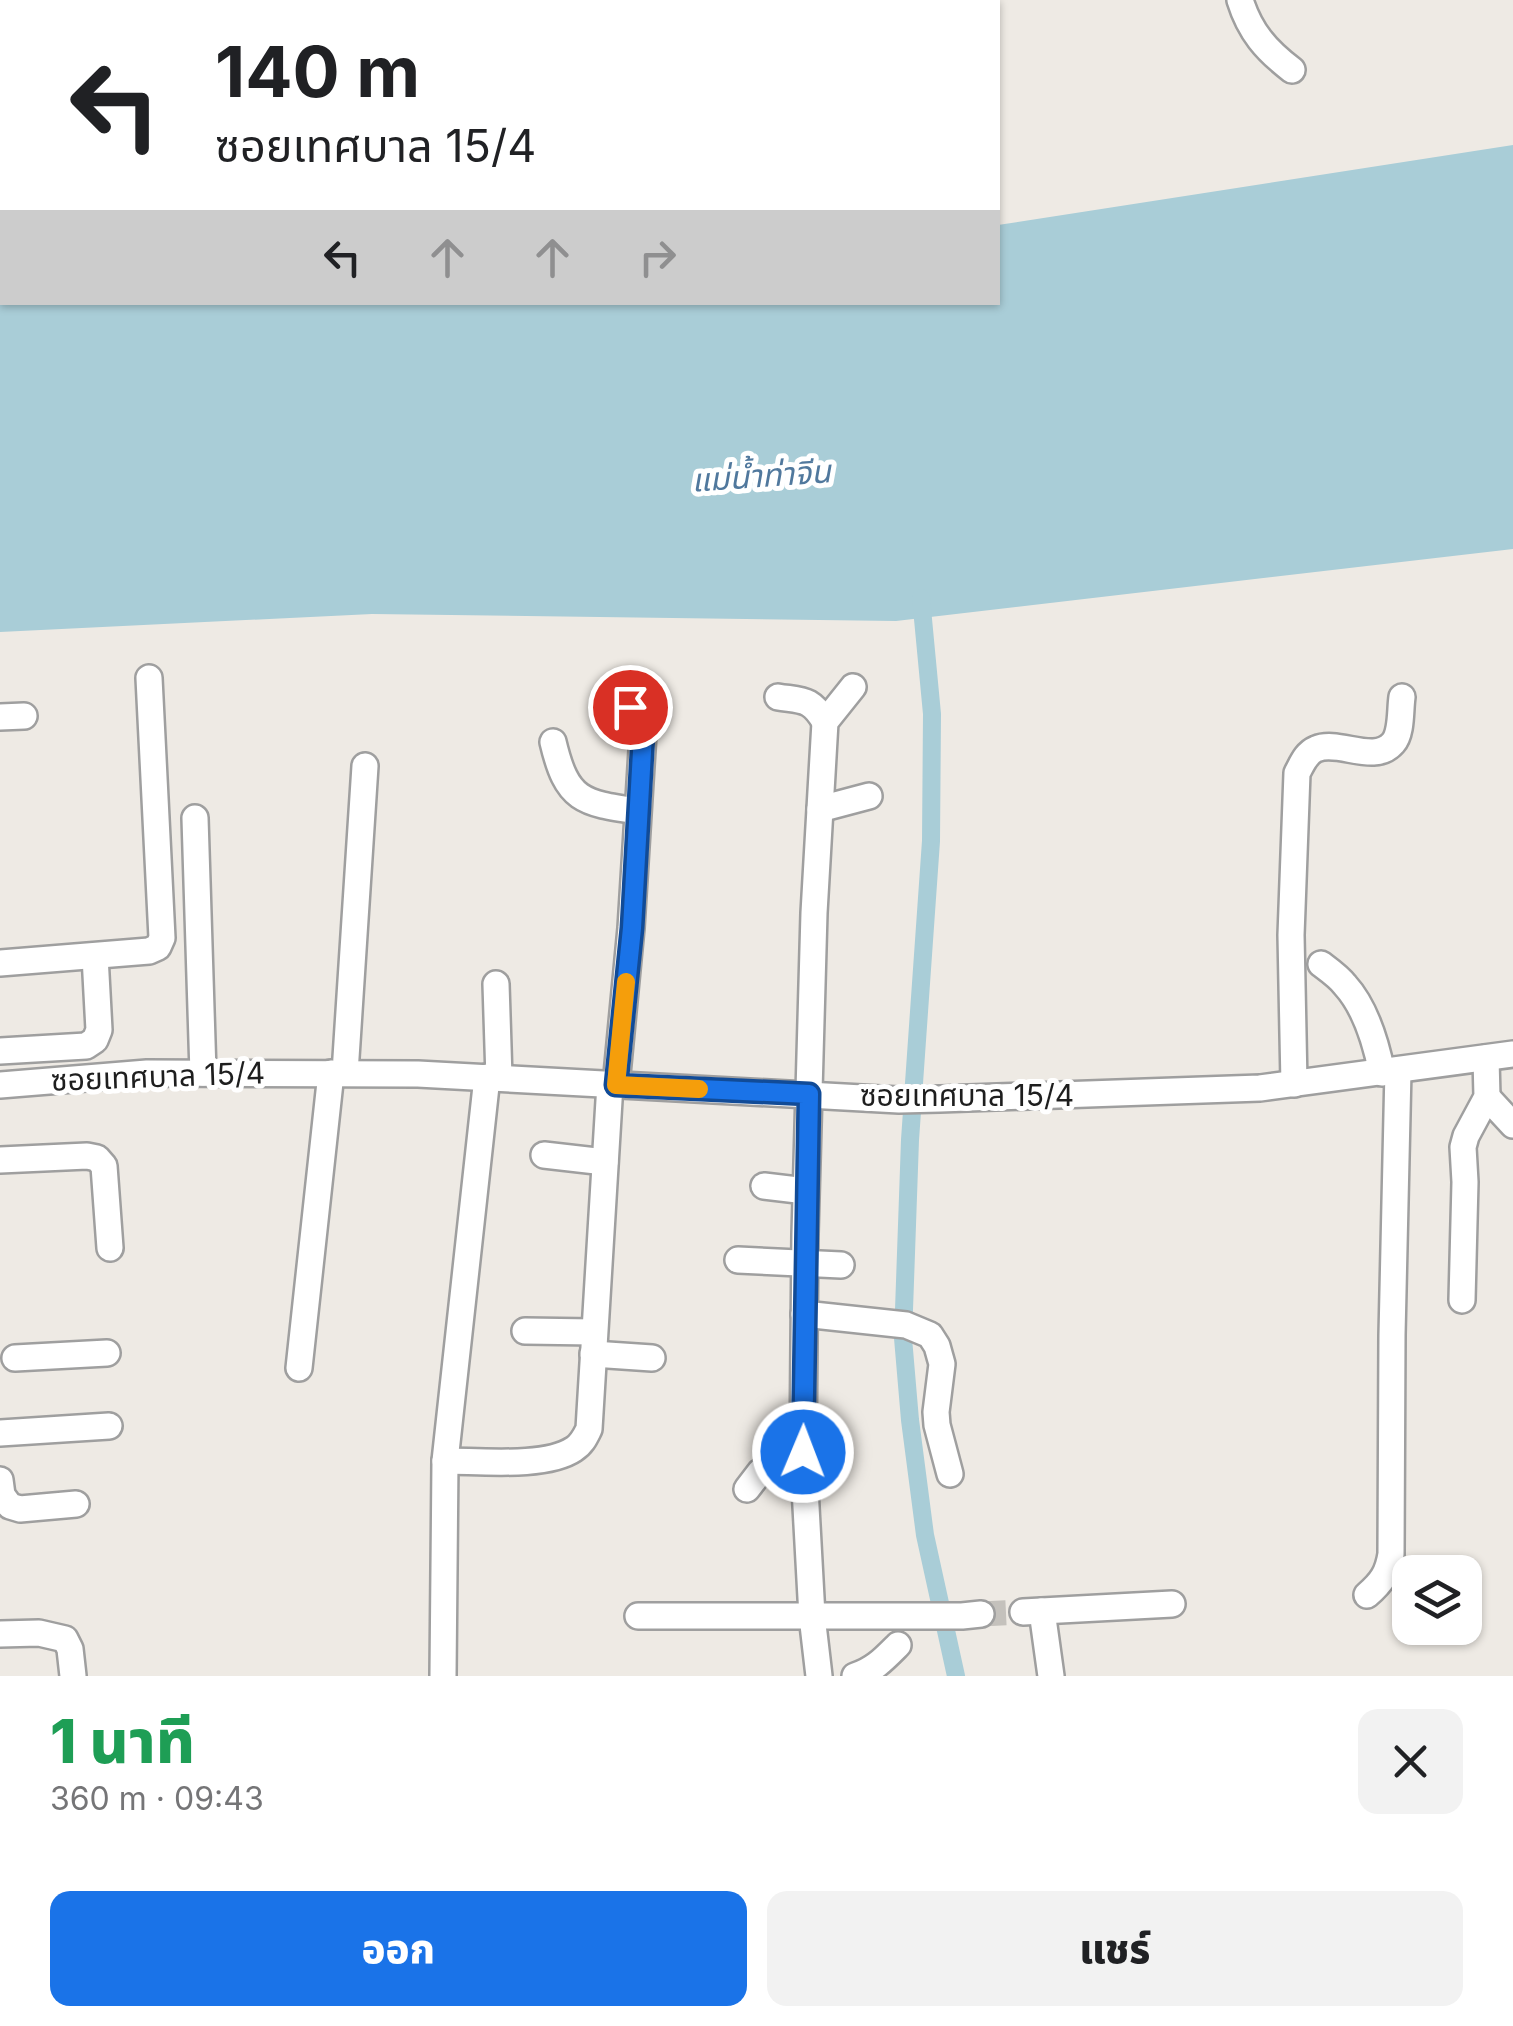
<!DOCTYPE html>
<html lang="th">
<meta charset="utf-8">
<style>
body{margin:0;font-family:Inter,"Noto Sans Thai",sans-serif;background:#f2f2f2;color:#202124;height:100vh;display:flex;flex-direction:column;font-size:38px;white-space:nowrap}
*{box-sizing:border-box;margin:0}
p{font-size:32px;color:#757577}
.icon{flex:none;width:55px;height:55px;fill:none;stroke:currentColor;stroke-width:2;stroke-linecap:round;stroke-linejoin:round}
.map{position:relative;height:1676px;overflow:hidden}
.sheet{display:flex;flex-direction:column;background:#fff;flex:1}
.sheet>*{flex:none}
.banner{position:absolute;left:0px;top:0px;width:1000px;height:305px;box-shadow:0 2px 8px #0004;background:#fff;color:#202124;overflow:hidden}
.tools{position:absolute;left:1392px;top:1555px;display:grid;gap:20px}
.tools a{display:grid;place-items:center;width:90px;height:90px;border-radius:20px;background:#fff;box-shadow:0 2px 8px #0004;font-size:50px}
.pin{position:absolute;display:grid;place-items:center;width:85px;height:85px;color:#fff;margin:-42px;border:5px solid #fff;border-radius:50%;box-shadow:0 2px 10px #0007}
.me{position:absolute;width:110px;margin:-55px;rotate:1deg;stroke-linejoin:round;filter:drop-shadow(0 0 8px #0008)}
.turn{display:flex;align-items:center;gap:35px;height:210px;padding:0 50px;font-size:45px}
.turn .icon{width:130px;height:130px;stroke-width:2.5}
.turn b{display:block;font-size:70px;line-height:85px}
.lanes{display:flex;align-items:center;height:95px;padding:0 50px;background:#0003;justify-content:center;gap:50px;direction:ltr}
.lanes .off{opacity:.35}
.round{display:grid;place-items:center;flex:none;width:105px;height:105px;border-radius:20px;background:#f2f2f2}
.overview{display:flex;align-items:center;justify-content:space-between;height:170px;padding:0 50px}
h1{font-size:60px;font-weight:800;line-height:75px;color:#1e9e55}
.primary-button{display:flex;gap:20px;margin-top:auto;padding:20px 50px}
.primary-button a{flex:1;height:115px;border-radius:20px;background:#1a73e8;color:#fff;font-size:40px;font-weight:800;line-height:115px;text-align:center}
.primary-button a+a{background:#f2f2f2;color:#202124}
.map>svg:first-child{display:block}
.water{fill:#a9cdd7}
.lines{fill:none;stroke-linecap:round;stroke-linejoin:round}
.canal{stroke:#a9cdd7;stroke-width:18}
.minor-tunnel{stroke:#c4c1bc;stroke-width:25;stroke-dasharray:25 12;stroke-linecap:butt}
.minor-casing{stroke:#9f9f9f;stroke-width:30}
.minor{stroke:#fff;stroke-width:25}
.route-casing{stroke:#114b97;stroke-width:25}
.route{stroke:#1a73e8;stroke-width:18}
.slow{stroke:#f59e0b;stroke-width:18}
.labels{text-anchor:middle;stroke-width:10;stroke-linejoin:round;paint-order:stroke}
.street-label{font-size:30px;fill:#1e1e1e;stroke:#fff}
.water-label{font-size:32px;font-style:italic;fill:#50789d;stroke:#fff}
</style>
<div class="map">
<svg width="1513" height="1676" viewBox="0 0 1513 1676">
<rect width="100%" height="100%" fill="#eeeae4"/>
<polygon class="water" points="1513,145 1513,549 896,621 372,614 0,632 0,273 2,273 2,302 998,302 998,225"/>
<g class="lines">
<polyline class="canal" points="921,598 932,714 931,841 910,1140 903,1338 910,1420 925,1535 956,1676"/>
<polyline class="minor-tunnel" points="981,1614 1023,1612"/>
<defs>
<g id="minor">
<path d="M 1240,0 C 1250,32 1266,50 1292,70"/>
<polyline points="273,2 274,0"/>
<path d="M 778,697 C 803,701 811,698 825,722"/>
<polyline points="0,717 24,716"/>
<path d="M 553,742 C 567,801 582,803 638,811"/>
<polyline points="820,809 869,796"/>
<polyline points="195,818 203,1073"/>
<polyline points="0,963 149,951 158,947 162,938 149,678"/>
<path d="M 1321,964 C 1329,970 1339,977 1345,985 C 1366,1008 1376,1043 1382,1073"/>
<polyline points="496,984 499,1078"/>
<polyline points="0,1051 86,1046 95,1040 99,1030 95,956"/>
<polyline points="345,1073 365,766"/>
<path d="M 1294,1084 L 1291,935 L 1297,773 C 1302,764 1306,753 1316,749 C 1339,739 1374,765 1393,743 C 1402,733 1400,710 1402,697"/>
<polyline points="0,1085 147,1073 418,1074 899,1100 940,1099 1260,1088 1513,1054"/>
<polyline points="616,1085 631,928 643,734 641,723 630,707"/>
<polyline points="1487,1097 1513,1125"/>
<polyline points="544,1155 605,1162"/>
<polyline points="0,1160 87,1156 97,1158 104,1166 110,1248"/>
<polyline points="764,1186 806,1191"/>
<polyline points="738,1260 841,1265"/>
<polyline points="1462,1300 1465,1182 1463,1147 1466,1136 1487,1097 1486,1058"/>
<polyline points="804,1314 906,1325 930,1335 937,1346 942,1364 936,1412 937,1425 950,1474"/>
<polyline points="525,1331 594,1332"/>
<polyline points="593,1354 652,1358"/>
<polyline points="15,1358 107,1353"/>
<polyline points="299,1368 331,1073"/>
<polyline points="0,1433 109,1426"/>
<path d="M 445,1461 C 480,1461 546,1468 574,1449 C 582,1444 585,1437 589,1429 L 610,1084"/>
<polyline points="0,1480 2,1495 10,1506 20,1509 76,1504"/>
<polyline points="747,1489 760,1472 804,1465"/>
<path d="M 1367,1595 C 1382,1582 1388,1573 1391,1554 L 1392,1335 L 1398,1070"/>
<polyline points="1042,1611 1051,1676"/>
<polyline points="1023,1612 1172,1604"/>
<polyline points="638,1616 962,1616 981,1614"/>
<polyline points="0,1634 39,1633 65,1639 70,1649 73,1676"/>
<polyline points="443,1676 445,1461 487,1077"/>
<polyline points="819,1676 812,1616 803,1452 805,1234 814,913 825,722 853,687"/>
<path d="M 855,1676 C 874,1670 884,1659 898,1645"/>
</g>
</defs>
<use href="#minor" class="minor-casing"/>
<use href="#minor" class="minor"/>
</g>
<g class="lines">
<defs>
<polyline id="route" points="630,707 641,723 643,734 632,928 616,1085 809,1094 803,1452"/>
</defs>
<use href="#route" class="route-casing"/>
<use href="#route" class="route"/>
<polyline class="slow" points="626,982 616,1085 699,1089"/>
</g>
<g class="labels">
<g class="street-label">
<text transform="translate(158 1077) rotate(-2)" y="10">ซอยเทศบาล 15/4</text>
<text x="967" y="1106">ซอยเทศบาล 15/4</text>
</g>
<g class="water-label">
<text transform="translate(761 476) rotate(-4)" y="11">แม่น้ำท่าจีน</text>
</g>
</g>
</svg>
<div class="tools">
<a><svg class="icon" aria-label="layers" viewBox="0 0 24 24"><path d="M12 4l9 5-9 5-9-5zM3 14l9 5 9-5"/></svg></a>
</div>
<div class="pin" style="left:630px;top:707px;background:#d93025"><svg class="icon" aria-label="arrive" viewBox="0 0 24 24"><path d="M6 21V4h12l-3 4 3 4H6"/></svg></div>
<svg class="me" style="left:803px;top:1452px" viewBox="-20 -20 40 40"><circle r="17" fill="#1a73e8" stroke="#fff" stroke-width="3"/><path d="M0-11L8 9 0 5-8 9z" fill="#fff"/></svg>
<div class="banner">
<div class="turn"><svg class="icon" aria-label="left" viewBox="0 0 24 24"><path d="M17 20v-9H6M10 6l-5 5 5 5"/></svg><div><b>140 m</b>ซอยเทศบาล 15/4</div></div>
<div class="lanes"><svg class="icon" aria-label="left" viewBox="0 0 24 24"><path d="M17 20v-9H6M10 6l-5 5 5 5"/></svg><svg class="icon off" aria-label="ahead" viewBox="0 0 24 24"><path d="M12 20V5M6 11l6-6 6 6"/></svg><svg class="icon off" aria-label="ahead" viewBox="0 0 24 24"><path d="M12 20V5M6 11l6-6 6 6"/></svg><svg class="icon off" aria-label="right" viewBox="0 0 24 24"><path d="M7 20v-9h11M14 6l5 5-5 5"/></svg></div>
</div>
</div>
<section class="sheet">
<div class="overview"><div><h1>1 นาที</h1><p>360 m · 09:43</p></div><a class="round"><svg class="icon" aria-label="close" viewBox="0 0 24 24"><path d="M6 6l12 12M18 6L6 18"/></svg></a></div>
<div class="primary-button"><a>ออก</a><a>แชร์</a></div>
</section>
